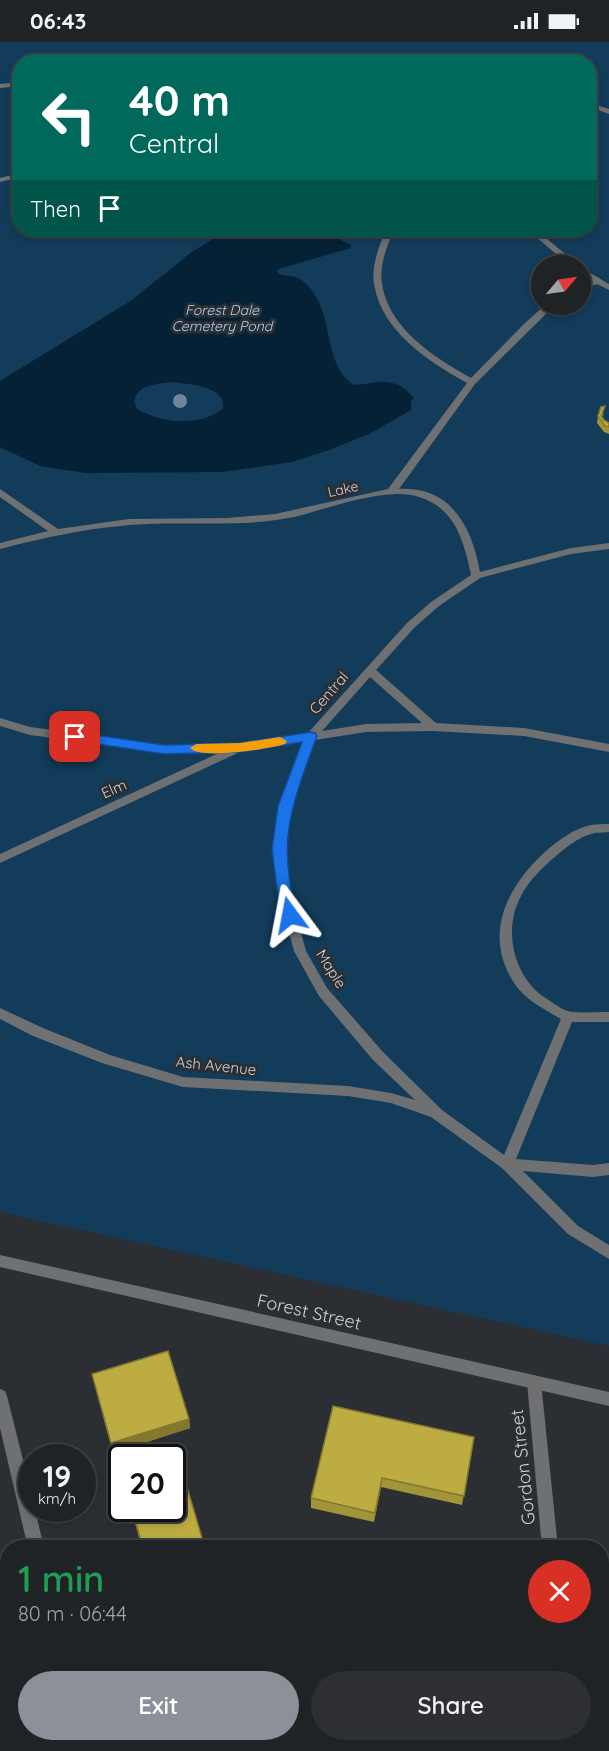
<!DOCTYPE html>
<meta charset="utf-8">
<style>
body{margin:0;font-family:Quicksand,sans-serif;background:#2d2f32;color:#f1f3f6;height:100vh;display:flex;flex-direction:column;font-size:22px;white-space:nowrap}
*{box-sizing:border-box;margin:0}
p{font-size:20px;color:#a2a4a7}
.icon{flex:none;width:33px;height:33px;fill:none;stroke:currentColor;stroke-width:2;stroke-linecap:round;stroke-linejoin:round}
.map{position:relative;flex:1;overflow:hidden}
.panel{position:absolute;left:0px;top:1498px;width:609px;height:212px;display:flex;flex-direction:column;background:#202326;border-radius:24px 24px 0 0;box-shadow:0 3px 9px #0003,0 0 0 2px #3d4043}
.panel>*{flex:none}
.banner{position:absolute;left:12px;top:12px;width:585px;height:183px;border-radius:24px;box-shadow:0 3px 9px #0003,0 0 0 2px #3d4043;background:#00695c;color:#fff;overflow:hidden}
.needle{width:39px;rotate:61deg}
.controls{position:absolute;left:531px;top:213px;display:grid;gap:12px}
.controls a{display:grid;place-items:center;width:60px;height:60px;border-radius:50%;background:#202326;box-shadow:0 3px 9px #0003,0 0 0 2px #3d4043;font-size:30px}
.speed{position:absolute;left:18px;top:1402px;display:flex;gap:12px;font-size:30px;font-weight:700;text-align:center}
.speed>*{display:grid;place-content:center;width:78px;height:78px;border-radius:50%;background:#202326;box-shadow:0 3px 9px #0003,0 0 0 2px #3d4043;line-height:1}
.speed small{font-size:15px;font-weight:400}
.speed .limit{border:3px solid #111;border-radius:9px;background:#fff;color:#111}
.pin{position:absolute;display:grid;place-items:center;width:51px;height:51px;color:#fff;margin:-26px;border-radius:12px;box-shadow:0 3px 9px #0006}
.me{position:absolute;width:66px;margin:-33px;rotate:347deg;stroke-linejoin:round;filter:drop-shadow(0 0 4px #0008)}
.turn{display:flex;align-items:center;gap:21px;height:126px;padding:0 18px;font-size:27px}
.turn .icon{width:78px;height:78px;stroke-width:2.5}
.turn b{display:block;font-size:42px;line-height:51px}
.then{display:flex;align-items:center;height:57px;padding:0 18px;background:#0003;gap:12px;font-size:22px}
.round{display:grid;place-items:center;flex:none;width:63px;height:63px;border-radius:32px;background:#2d2f32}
.summary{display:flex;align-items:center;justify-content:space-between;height:102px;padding:0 18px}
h1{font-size:36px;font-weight:600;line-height:45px;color:#1e9e55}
.primary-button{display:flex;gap:12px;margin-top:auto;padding:12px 18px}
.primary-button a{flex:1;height:69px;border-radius:36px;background:#8c9099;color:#fff;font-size:24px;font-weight:600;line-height:69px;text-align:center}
.primary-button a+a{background:#2d2f32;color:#f1f3f6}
.status{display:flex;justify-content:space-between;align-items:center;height:42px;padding:0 30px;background:#202326;direction:ltr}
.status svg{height:16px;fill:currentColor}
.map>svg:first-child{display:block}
.green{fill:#123c5a;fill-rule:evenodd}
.water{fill:#052135;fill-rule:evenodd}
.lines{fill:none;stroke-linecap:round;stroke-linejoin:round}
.service{fill:#6e7072;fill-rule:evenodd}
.minor{fill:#6e7072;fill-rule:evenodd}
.tertiary{fill:#6e7072;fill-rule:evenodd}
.tree{fill:#6f869a}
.wall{fill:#a29439}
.shaded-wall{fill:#84782e}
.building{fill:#bcac42;stroke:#84782e;stroke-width:1.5}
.route{fill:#1a73e8;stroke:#114b97;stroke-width:1.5}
.slow{fill:#f59e0b}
.labels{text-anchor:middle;stroke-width:6;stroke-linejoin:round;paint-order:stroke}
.far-water-label{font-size:14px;font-style:italic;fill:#add5f6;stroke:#2b2f33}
.far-street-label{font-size:14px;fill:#cfd2d5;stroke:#2b2f33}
.street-label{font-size:15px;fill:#cfd2d5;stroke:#2b2f33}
.near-street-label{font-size:18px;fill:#cfd2d5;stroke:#2b2f33}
</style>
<div class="status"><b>06:43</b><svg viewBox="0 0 49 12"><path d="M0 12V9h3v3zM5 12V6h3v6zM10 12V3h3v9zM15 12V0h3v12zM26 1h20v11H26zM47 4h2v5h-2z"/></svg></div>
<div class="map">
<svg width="609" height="1709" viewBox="0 0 609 1709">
<rect width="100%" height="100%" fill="#2b2f33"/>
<path class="green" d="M 0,0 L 609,0 L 609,1304 L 0,1170 ZM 20,20 L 590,20 L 590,188 L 20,188 ZM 542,224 L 580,224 L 580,262 L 542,262 Z"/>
<path class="water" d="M 229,188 L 346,188 L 338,192 L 338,197 L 351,203 L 351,206 L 278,227 L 277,229 L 279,232 C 285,234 292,233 298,236 C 338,260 319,321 354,343 C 381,341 394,333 414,356 L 411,359 L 411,368 L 369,392 L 329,408 L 292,420 L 222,430 L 85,431 L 40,424 L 0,405 L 0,339 L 132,258 L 193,209 ZM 172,340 C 187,342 227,344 223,366 C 201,386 161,381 137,367 L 134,359 C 138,342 157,342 172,340 Z"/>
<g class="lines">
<g class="service">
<polygon points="20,40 20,44 0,46 0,42"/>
<polygon points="590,61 609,67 609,72 590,65"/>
<polygon points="20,131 20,135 0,140 0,136"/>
<path d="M 386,188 L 394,188 C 387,204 379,223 382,242 C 389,287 434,315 471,336 L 524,282 L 546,262 L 556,262 L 475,342 L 399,447 C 451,444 472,485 480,530 L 571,506 L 609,501 L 609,507 L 571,512 L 480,536 L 439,564 L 415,585 L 376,628 L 436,681 L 524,686 L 609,702 L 609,710 L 524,694 L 433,689 L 366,690 L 315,698 L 291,764 L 285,807 L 291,854 L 306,909 L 327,946 L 383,1010 L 442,1068 L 504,1113 L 561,977 C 544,967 525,958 514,941 C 482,891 508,843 547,808 C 559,798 575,786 591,783 C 597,782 603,782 609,782 L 609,790 C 603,791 596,790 591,792 C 578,796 566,805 556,814 C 542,826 528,839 520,856 C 503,889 514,934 544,955 C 552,960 563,969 572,970 C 584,971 597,970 609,970 L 609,980 L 572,980 L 516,1117 L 593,1123 L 609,1121 L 609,1133 L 593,1135 L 523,1129 L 578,1184 L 609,1203 L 609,1217 L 568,1192 L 502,1126 L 431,1075 L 391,1061 L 348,1054 L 183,1045 L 102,1021 L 33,994 L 0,977 L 0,966 L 43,986 L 110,1013 L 183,1035 L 348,1044 L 391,1051 L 415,1058 L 373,1018 L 319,954 L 294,909 L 279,854 L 273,807 L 279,764 L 303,700 L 240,710 L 0,821 L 0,812 L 221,710 L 164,711 L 30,693 L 0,684 L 0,676 L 30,685 L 164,703 L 240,702 L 307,692 L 407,581 L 431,560 L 471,533 C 464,499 455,466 419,455 C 386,444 327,467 294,475 C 246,485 197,480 148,482 C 98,484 49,494 0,507 L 0,501 L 48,489 L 0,455 L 0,447 L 58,487 L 129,477 L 227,476 L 275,472 L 388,447 L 467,341 C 428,319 382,290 374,242 C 371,224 379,204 386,188 ZM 370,635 L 422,681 L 366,682 L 322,689 Z"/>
<polygon points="528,188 536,188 580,224 570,224"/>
<polygon points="580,225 609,242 609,248 597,242 580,249 580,244 591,239 580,231"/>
</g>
<g class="minor">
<polygon points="534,1333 539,1335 541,1340 558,1506 542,1506 527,1340 529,1335"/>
<polygon points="0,1347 5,1349 7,1354 32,1454 32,1467 35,1467 44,1506 28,1506 0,1386"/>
<polygon points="75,1702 92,1702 93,1709 77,1709"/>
<polygon points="562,1702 579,1702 579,1709 563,1709"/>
</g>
<polygon class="tertiary" points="0,1213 609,1350 609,1364 0,1225"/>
</g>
<circle class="tree" cx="180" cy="359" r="7"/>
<g class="wall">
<polygon points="604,371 602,375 604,378 609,381 609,392 604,390 597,381 598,374"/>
<polygon points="92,1332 189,1377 190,1386 113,1411"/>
<polygon points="474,1395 462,1463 381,1445 374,1480 311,1466 311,1456"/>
<polygon points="131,1467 172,1467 205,1506 142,1506"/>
</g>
<g class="shaded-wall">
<polygon points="189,1377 190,1386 113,1411 111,1401"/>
<polygon points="382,1436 381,1445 374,1480 375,1471"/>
</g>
<g class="building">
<polygon points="605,364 601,374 604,378 609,381 609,385 605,384 598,374 601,365"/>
<polygon points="168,1309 189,1377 111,1401 92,1332"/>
<polygon points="333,1364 474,1395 464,1454 382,1436 375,1471 311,1456"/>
<polygon points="184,1435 205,1506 143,1506 132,1467 172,1467 172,1439"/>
<polygon points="371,1702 462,1702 463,1709 372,1709"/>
</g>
<path class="route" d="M 75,690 L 164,703 L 240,701 L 311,690 L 315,691 L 317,694 C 292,763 276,798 297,873 L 295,876 L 290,878 L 283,873 L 278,854 L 272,807 L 278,764 L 302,700 L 240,710 L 164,712 L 70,698 L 69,695 Z"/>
<path class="slow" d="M 280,695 L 287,699 L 285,702 C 269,707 200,718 190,706 L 196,702 L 240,701 Z"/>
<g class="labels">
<g class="far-water-label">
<text x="222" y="273">Forest Dale<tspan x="222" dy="16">Cemetery Pond</tspan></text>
</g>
<g class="far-street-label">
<text transform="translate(343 447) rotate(-13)" y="5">Lake</text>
</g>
<g class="street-label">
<text transform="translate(329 651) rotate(-49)" y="5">Central</text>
<text transform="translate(114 747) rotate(-24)" y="5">Elm</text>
<text transform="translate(331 927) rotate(58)" y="5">Maple</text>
<text transform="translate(216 1024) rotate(6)" y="5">Ash Avenue</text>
</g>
<g class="near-street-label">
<text transform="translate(309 1270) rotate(13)" y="6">Forest Street</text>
<text transform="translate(523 1425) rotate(-96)" y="6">Gordon Street</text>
</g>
</g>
</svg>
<div class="controls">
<a><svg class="needle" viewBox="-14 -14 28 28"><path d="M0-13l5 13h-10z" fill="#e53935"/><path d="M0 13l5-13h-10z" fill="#a2a4a7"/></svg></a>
</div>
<div class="speed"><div>19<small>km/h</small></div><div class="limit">20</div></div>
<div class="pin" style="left:75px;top:695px;background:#d93025"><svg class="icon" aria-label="arrive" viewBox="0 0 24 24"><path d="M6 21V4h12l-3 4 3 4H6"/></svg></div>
<svg class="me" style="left:290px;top:873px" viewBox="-20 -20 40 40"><path d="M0-17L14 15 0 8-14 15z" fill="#1a73e8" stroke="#fff" stroke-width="4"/></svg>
<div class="banner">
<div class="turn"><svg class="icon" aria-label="left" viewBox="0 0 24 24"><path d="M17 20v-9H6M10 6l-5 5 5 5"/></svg><div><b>40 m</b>Central</div></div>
<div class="then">Then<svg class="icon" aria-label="arrive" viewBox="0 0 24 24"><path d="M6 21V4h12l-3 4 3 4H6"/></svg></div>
</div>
<section class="panel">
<div class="summary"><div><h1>1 min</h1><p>80 m · 06:44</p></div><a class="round" style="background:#d93025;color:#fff"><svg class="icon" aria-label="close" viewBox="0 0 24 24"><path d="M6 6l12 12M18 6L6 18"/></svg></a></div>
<div class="primary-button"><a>Exit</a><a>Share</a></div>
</section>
</div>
